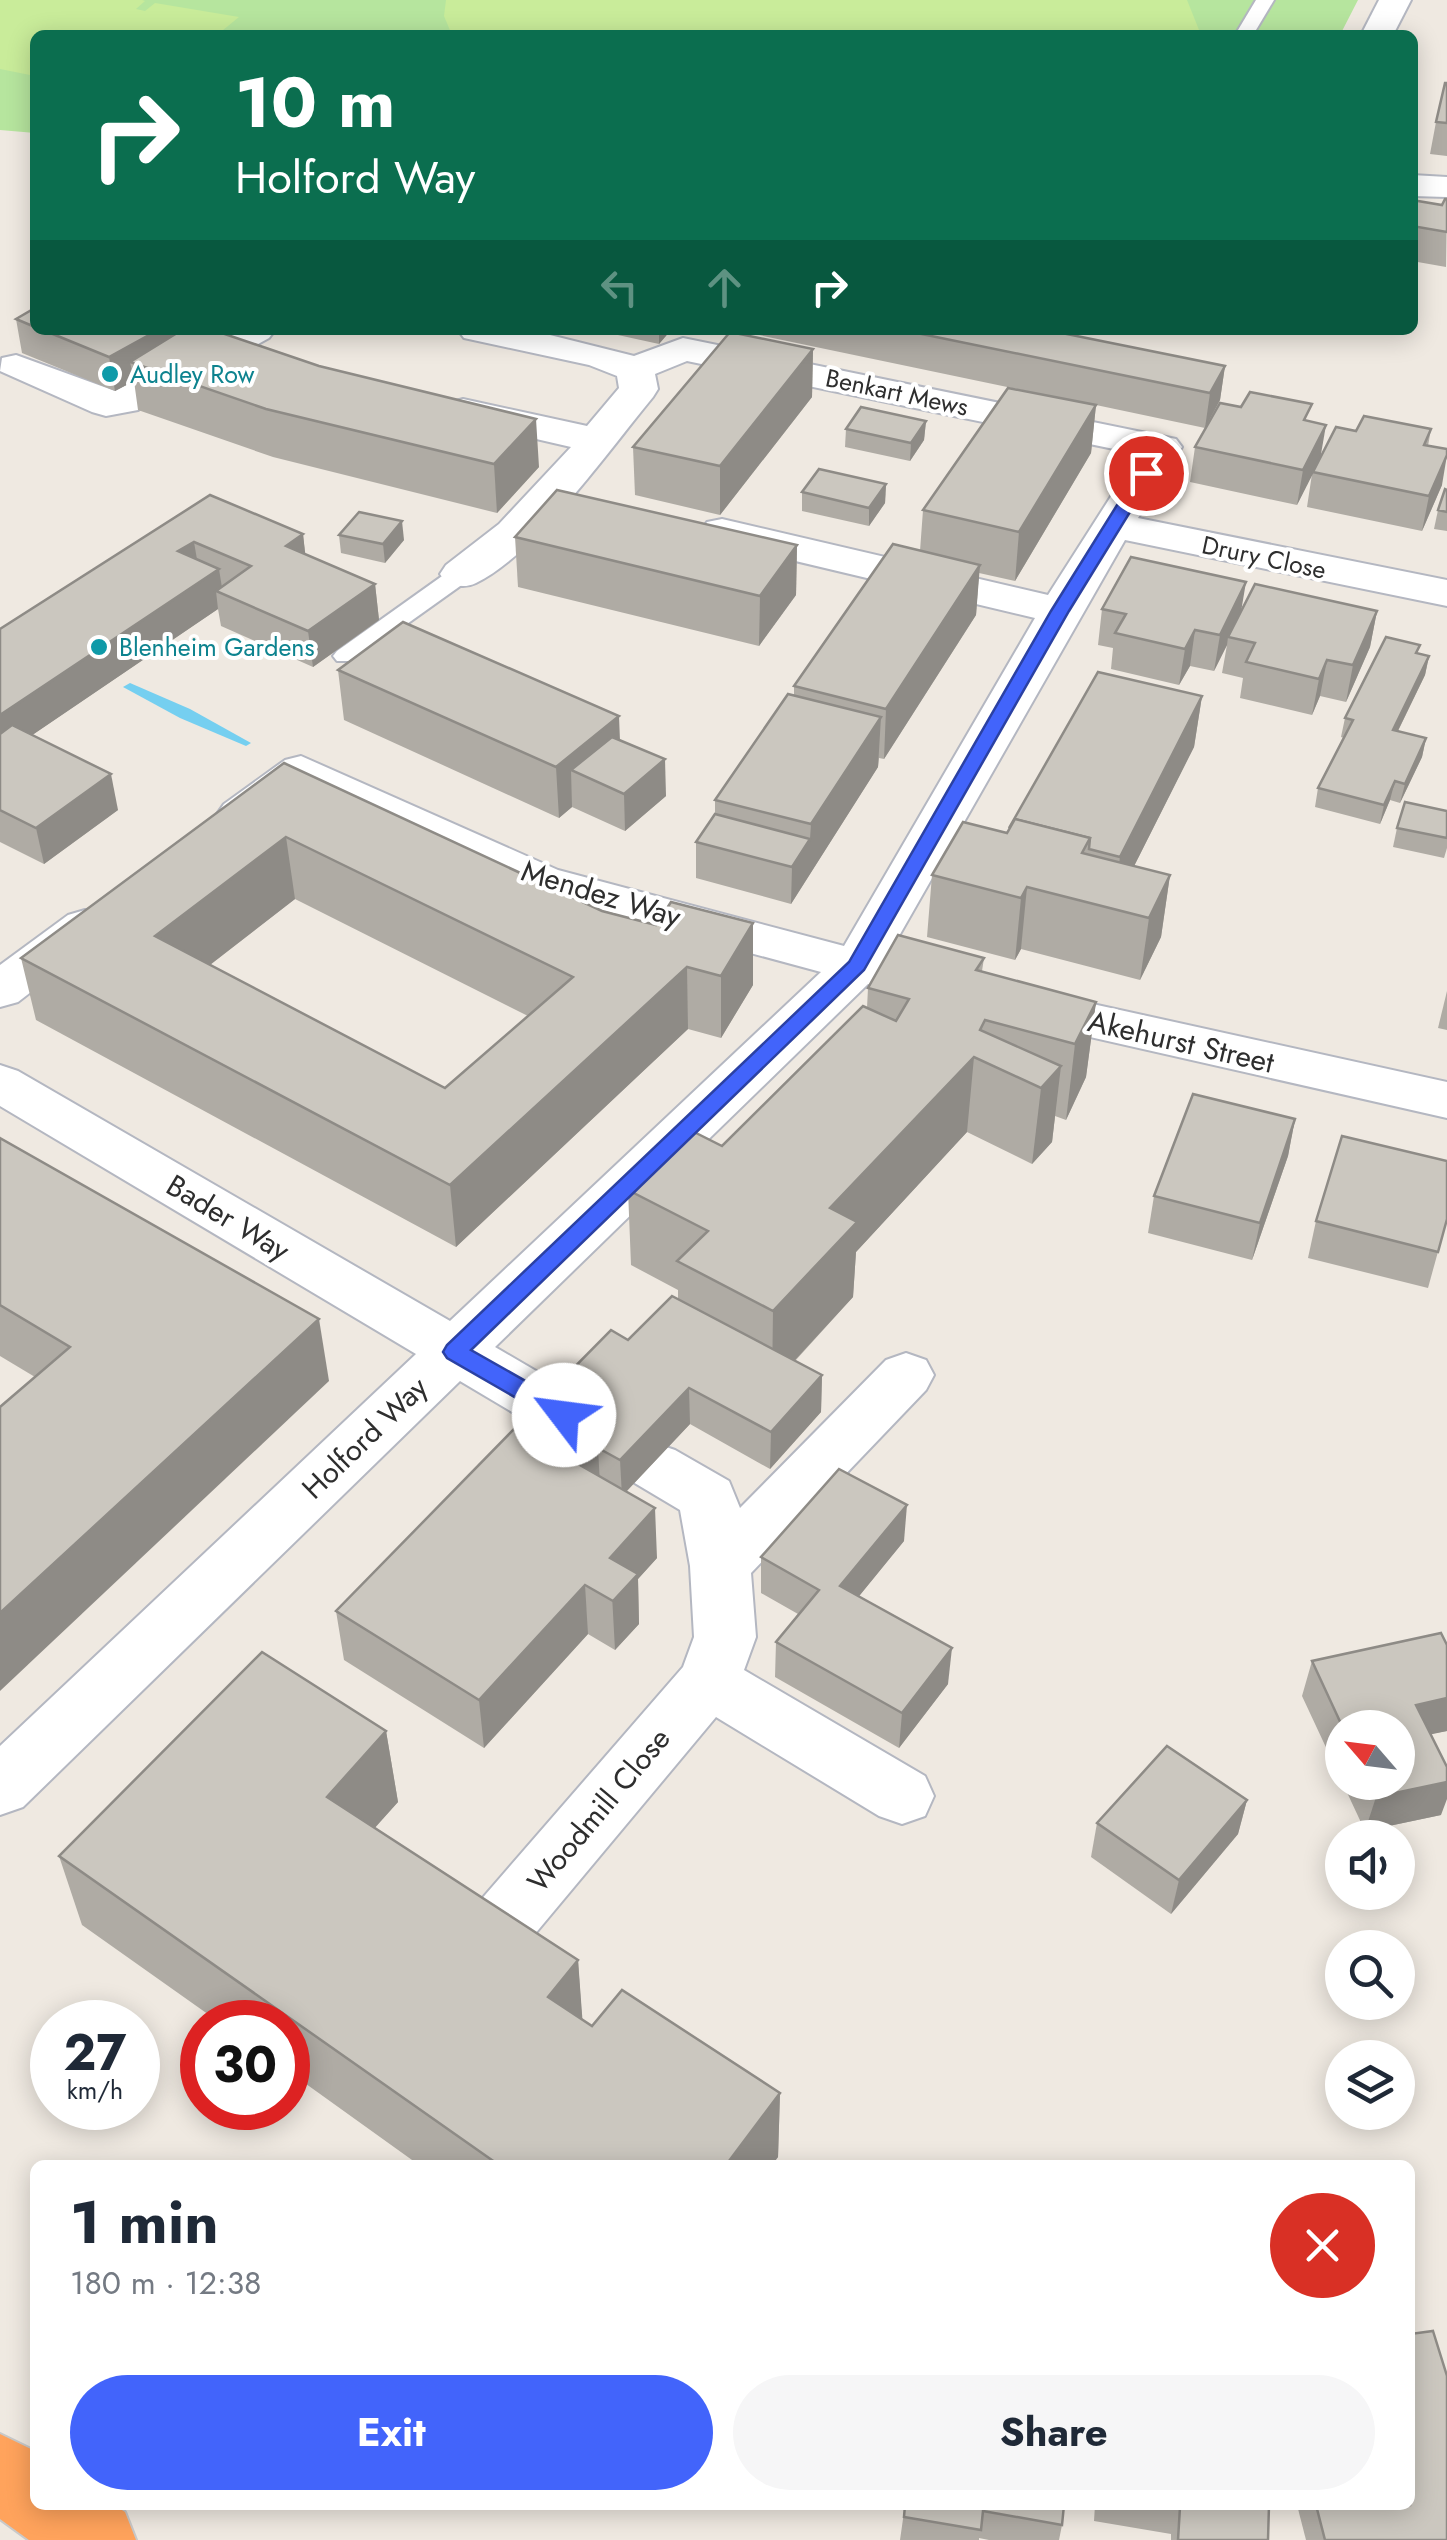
<!DOCTYPE html>
<meta charset="utf-8">
<style>
body{margin:0;font-family:Jost,sans-serif;background:#f6f6f7;color:#1f2937;height:100vh;display:flex;flex-direction:column;font-size:38px;white-space:nowrap}
*{box-sizing:border-box;margin:0}
p{font-size:32px;color:#747a83}
.icon{flex:none;width:55px;height:55px;fill:none;stroke:currentColor;stroke-width:2;stroke-linecap:round;stroke-linejoin:round}
.map{position:relative;flex:1;overflow:hidden}
.side{position:absolute;left:30px;top:2160px;width:1385px;height:350px;display:flex;flex-direction:column;background:#fff;border-radius:15px;box-shadow:0 5px 25px #0003}
.side>*{flex:none}
.hud{position:absolute;left:30px;top:30px;width:1388px;height:305px;border-radius:15px;box-shadow:0 5px 25px #0003;background:#0b6e4f;color:#fff;overflow:hidden}
.needle{width:65px;rotate:298deg}
.tools{position:absolute;left:1325px;top:1710px;display:grid;gap:20px}
.tools a{display:grid;place-items:center;width:90px;height:90px;border-radius:50%;background:#fff;box-shadow:0 5px 25px #0003;font-size:50px}
.speed{position:absolute;left:30px;top:2000px;display:flex;gap:20px;font-size:50px;font-weight:700;text-align:center}
.speed>*{display:grid;place-content:center;width:130px;height:130px;border-radius:50%;background:#fff;box-shadow:0 5px 25px #0003;line-height:1}
.speed small{font-size:25px;font-weight:400}
.speed .limit{border:15px solid #d22;background:#fff;color:#111}
.pin{position:absolute;display:grid;place-items:center;width:85px;height:85px;color:#fff;margin:-42px;border:5px solid #fff;border-radius:50%;box-shadow:0 2px 10px #0007}
.me{position:absolute;width:110px;margin:-55px;rotate:300deg;stroke-linejoin:round;filter:drop-shadow(0 0 8px #0008)}
.turn{display:flex;align-items:center;gap:35px;height:210px;padding:0 40px;font-size:45px}
.turn .icon{width:130px;height:130px;stroke-width:2.5}
.turn b{display:block;font-size:70px;line-height:85px}
.lanes{display:flex;align-items:center;height:95px;padding:0 40px;background:#0003;justify-content:center;gap:50px;direction:ltr}
.lanes .off{opacity:.35}
.round{display:grid;place-items:center;flex:none;width:105px;height:105px;border-radius:52px;background:#f6f6f7}
.overview{display:flex;align-items:center;justify-content:space-between;height:170px;padding:0 40px}
h1{font-size:60px;font-weight:700;line-height:75px}
.button{display:flex;gap:20px;margin-top:auto;padding:20px 40px}
.button a{flex:1;height:115px;border-radius:60px;background:#4264fb;color:#fff;font-size:40px;font-weight:700;line-height:115px;text-align:center}
.button a+a{background:#f6f6f7;color:#1f2937}
.map>svg:first-child{display:block}
.green{fill:#b6e59e}
.pitch{fill:#c9ec9a}
.water{fill:#75cff0}
.lines{fill:none;stroke-linecap:round;stroke-linejoin:round}
.lane-casing{stroke:#b4b7c1;stroke-width:4}
.street-casing{stroke:#b4b7c1;stroke-width:4}
.highway-casing{stroke:#c9c9c9;stroke-width:4}
.lane{fill:#fff;fill-rule:evenodd}
.street{fill:#fff;fill-rule:evenodd}
.highway{fill:#ffa35c;fill-rule:evenodd}
.wall{fill:#afaba4;fill-rule:evenodd}
.shaded-wall{fill:#8e8b86}
.building{fill:#cbc7bf;stroke:#8e8b86;stroke-width:2.5;fill-rule:evenodd}
.route{fill:#4264fb;stroke:#2b41a3;stroke-width:2.5}
.culture-dot{fill:#0f9aa8;stroke:#fff;stroke-width:4}
.labels{text-anchor:middle;stroke-width:8;stroke-linejoin:round;paint-order:stroke}
.far-culture-label{font-size:25px;fill:#0d838f;stroke:#fff;text-anchor:start}
.far-street-label{font-size:25px;fill:#2e2e2e;stroke:#fff}
.street-label{font-size:30px;fill:#2e2e2e;stroke:#fff}
</style>
<div class="map">
<svg width="1447" height="2540" viewBox="0 0 1447 2540">
<rect width="100%" height="100%" fill="#efe9e1"/>
<polygon class="green" points="0,0 1358,0 1340,35 35,35 35,133 0,130"/>
<g class="pitch">
<polygon points="0,0 142,0 145,1 136,9 145,11 155,3 239,17 217,35 35,35 35,76 0,69"/>
<polygon points="446,0 1187,0 1201,35 452,35 444,16"/>
</g>
<polygon class="water" points="130,683 190,709 251,743 246,746 180,718 123,687"/>
<g class="lines">
<defs>
<g id="lane">
<polygon points="1256,0 1274,0 1253,35 1235,35"/>
<polygon points="461,567 473,574 470,579 355,661 337,661 333,656 337,651 452,569"/>
</g>
<g id="street">
<polygon points="1379,0 1411,0 1393,35 1361,35"/>
<polygon points="1412,175 1447,177 1447,197 1412,196"/>
<polygon points="228,330 275,330 269,338 138,410 106,416 92,412 0,371 2,358 16,355 115,391"/>
<path d="M 458,330 L 530,330 L 634,356 L 683,338 L 1176,439 L 1182,447 L 1138,518 L 1447,580 L 1447,606 L 1125,540 L 887,957 L 900,960 L 908,972 L 900,984 L 883,988 L 868,984 L 495,1347 L 584,1399 L 593,1415 L 584,1431 L 564,1437 L 544,1431 L 460,1381 L 23,1807 L 0,1815 L 0,1746 L 416,1354 L 0,1106 L 0,1065 L 18,1071 L 450,1321 L 821,972 L 524,892 L 305,789 C 279,808 257,833 224,824 L 217,814 L 224,804 L 285,760 L 301,756 L 558,870 L 844,946 L 1035,618 L 707,540 L 701,531 L 707,522 L 722,519 L 1048,595 L 1138,454 L 687,361 L 655,374 L 658,389 L 653,397 C 609,450 537,553 476,583 C 466,588 457,586 446,583 L 440,574 L 446,565 L 499,524 L 571,447 L 449,419 L 443,411 L 449,403 L 463,399 L 587,426 L 619,388 L 617,376 L 589,365 L 464,338 Z"/>
<polygon points="85,910 102,915 109,926 102,937 18,1002 0,1007 0,965 68,915"/>
<polygon points="1020,988 1447,1082 1447,1118 1002,1017 995,1005 1002,993"/>
<polygon points="906,1353 926,1360 934,1375 926,1390 751,1573 756,1637 744,1670 925,1776 934,1796 925,1816 902,1824 879,1816 716,1717 514,1959 490,1968 466,1959 456,1938 466,1917 683,1667 694,1637 690,1566 680,1510 633,1482 625,1466 633,1450 654,1443 675,1450 729,1481 740,1508 886,1360"/>
</g>
<polygon id="highway" points="0,2434 35,2451 35,2505 114,2505 125,2512 136,2540 29,2540 0,2519"/>
</defs>
<use href="#lane" class="lane-casing"/>
<use href="#street" class="street-casing"/>
<use href="#highway" class="highway-casing"/>
<use href="#lane" class="lane"/>
<use href="#street" class="street"/>
<use href="#highway" class="highway"/>
</g>
<g class="wall">
<polygon points="1447,83 1447,156 1430,154 1436,122"/>
<polygon points="1447,199 1446,267 1412,261 1412,200 1442,205"/>
<polygon points="35,308 35,330 213,330 539,467 497,513 273,457 138,410 134,381 115,391 22,353 16,319"/>
<polygon points="595,330 671,330 659,344"/>
<polygon points="735,330 1047,330 1225,366 1220,400 1205,428 1096,405 1091,453 1015,581 979,573 976,615 884,759 879,758 878,767 791,904 696,878 696,842 715,814 715,800 794,695 794,686 920,551 923,510 1079,402"/>
<polygon points="813,349 812,397 720,515 635,495 633,447"/>
<polygon points="926,421 924,440 910,461 845,447 846,429"/>
<polygon points="1309,421 1320,458 1356,431 1431,429 1428,446 1442,485 1422,531 1307,507 1312,474 1297,505 1190,482 1195,447"/>
<polygon points="886,484 885,503 869,526 802,511 802,492"/>
<polygon points="1447,490 1447,531 1434,529 1438,510"/>
<polygon points="210,495 303,534 305,554 375,584 379,620 313,667 221,626 218,609 32,735 118,810 44,864 0,842 0,629"/>
<polygon points="339,535 404,540 385,563 341,553"/>
<polygon points="515,537 797,545 796,595 759,646 518,587"/>
<polygon points="1102,609 1241,611 1377,611 1370,647 1346,702 1320,696 1312,715 1240,698 1243,678 1222,673 1227,645 1214,671 1190,666 1179,685 1111,669 1113,648 1098,645"/>
<polygon points="1418,654 1429,656 1425,675 1398,731 1426,738 1422,757 1400,803 1390,800 1380,824 1315,807 1318,788 1344,738 1341,737 1345,718"/>
<polygon points="338,670 620,740 666,796 625,831 572,807 559,818 344,720"/>
<polygon points="1202,696 1194,747 1134,866 1170,875 1161,937 1140,980 1021,949 1015,960 927,937 932,875 1007,833"/>
<path d="M 284,763 L 753,985 L 721,1038 L 688,1029 L 456,1247 L 36,1020 L 21,958 ZM 295,899 L 528,1016 L 445,1088 L 210,965 Z"/>
<polygon points="1447,811 1447,848 1444,858 1393,847 1397,828"/>
<polygon points="984,958 982,971 1096,1002 1086,1077 1066,1120 1055,1116 1052,1142 1032,1164 967,1132 856,1252 853,1297 795,1361 822,1375 821,1412 770,1469 690,1424 626,1492 657,1558 638,1579 639,1624 615,1650 588,1634 484,1748 344,1660 336,1611 534,1439 532,1410 628,1340 678,1299 678,1290 631,1265 628,1190 722,1146 867,1008 868,988"/>
<polygon points="1447,991 1447,1030 1438,1028"/>
<polygon points="1295,1119 1288,1156 1252,1260 1148,1233 1154,1196"/>
<polygon points="0,1138 329,1381 35,1377 0,1356"/>
<polygon points="1447,1219 1428,1288 1308,1258 1316,1221"/>
<polygon points="904,1541 859,1596 948,1684 899,1748 775,1677 776,1642 798,1614 761,1593 761,1557"/>
<path d="M 1447,1645 L 1447,1731 L 1430,1734 L 1441,1815 L 1365,1831 L 1302,1696 L 1312,1661 ZM 1342,1728 L 1398,1782 L 1342,1782 Z"/>
<polygon points="386,1731 398,1802 374,1828 578,1960 582,2020 592,2026 780,2093 778,2157 772,2165 419,2165 288,2071 288,2022 219,2022 82,1925 59,1856"/>
<polygon points="1247,1800 1238,1834 1171,1914 1091,1857 1097,1823"/>
<polygon points="905,2505 1064,2505 1062,2525 1059,2540 989,2540 979,2538 979,2540 900,2540"/>
<polygon points="1095,2505 1269,2505 1268,2540 1171,2540 1171,2534 1094,2521"/>
<polygon points="1297,2505 1410,2505 1447,2540 1306,2540"/>
</g>
<g class="shaded-wall">
<polygon points="152,330 184,330 130,362 134,381 115,391 109,357"/>
<polygon points="659,330 671,330 659,344"/>
<polygon points="813,349 812,397 720,515 720,466"/>
<polygon points="1225,366 1220,400 1205,428 1210,393"/>
<polygon points="1096,405 1091,453 1015,581 1019,532"/>
<polygon points="536,419 539,467 497,513 494,464"/>
<polygon points="926,421 924,440 910,461 911,443"/>
<polygon points="1326,425 1320,460 1297,505 1303,470"/>
<polygon points="1447,455 1442,485 1422,531 1429,496"/>
<polygon points="886,484 885,503 869,526 869,508"/>
<polygon points="402,521 404,540 385,563 383,544"/>
<polygon points="303,534 307,569 286,546"/>
<polygon points="194,542 200,577 178,551"/>
<polygon points="797,545 796,595 759,646 760,596"/>
<polygon points="980,565 976,615 884,759 886,709"/>
<polygon points="219,569 223,594 216,591 218,609 0,757 0,715"/>
<polygon points="1246,582 1240,618 1228,637 1227,645 1214,671 1220,635"/>
<polygon points="375,584 379,620 313,667 308,631"/>
<polygon points="1377,611 1370,647 1346,702 1353,665"/>
<polygon points="1195,630 1190,666 1179,685 1185,649"/>
<polygon points="1429,656 1425,675 1389,749 1393,730"/>
<polygon points="1327,660 1320,696 1312,715 1319,679"/>
<polygon points="1202,696 1194,747 1113,908 1120,857"/>
<polygon points="619,716 621,766 571,770 572,807 559,818 556,767"/>
<polygon points="881,717 878,767 791,904 792,867 810,839 811,824"/>
<polygon points="1426,738 1422,757 1400,803 1405,784"/>
<polygon points="665,759 666,796 625,831 624,794"/>
<polygon points="111,774 118,810 44,864 36,828"/>
<polygon points="1395,781 1390,800 1380,824 1384,805"/>
<polygon points="286,837 295,899 167,998 155,936"/>
<polygon points="1170,875 1161,937 1140,980 1149,918"/>
<polygon points="1027,887 1021,949 1015,960 1021,898"/>
<polygon points="753,923 753,985 721,1038 721,976"/>
<polygon points="687,967 688,1029 456,1247 450,1185"/>
<polygon points="1096,1002 1086,1077 1066,1120 1075,1044"/>
<polygon points="974,1057 967,1132 856,1252 853,1297 772,1385 773,1311 830,1208"/>
<polygon points="1061,1066 1052,1142 1032,1164 1041,1088"/>
<polygon points="1295,1119 1288,1156 1252,1260 1260,1223"/>
<polygon points="319,1319 329,1381 0,1691 0,1613"/>
<polygon points="822,1375 821,1412 770,1469 771,1432"/>
<polygon points="689,1388 690,1424 622,1496 620,1460"/>
<polygon points="598,1448 600,1484 572,1475"/>
<polygon points="907,1505 904,1541 838,1622 840,1586"/>
<polygon points="655,1508 657,1558 638,1579 639,1624 615,1650 610,1558"/>
<polygon points="585,1585 588,1634 484,1748 479,1700"/>
<polygon points="952,1648 948,1684 899,1748 902,1713"/>
<polygon points="1447,1698 1447,1731 1404,1740 1416,1705"/>
<polygon points="386,1731 398,1802 340,1867 327,1797"/>
<polygon points="1447,1782 1447,1799 1441,1815 1365,1831 1376,1797"/>
<polygon points="1247,1800 1238,1834 1171,1914 1179,1880"/>
<polygon points="578,1960 583,2027 548,1997"/>
<polygon points="780,2093 778,2157 772,2165 726,2165"/>
</g>
<g class="building">
<polygon points="1445,83 1447,83 1447,123 1436,122"/>
<polygon points="1445,199 1447,199 1447,232 1412,226 1412,200 1442,205"/>
<polygon points="35,308 35,327 16,319"/>
<polygon points="43,330 158,330 109,357"/>
<polygon points="182,330 213,330 319,366 536,419 494,464 266,409 130,362"/>
<polygon points="902,330 1047,330 1225,366 1210,393"/>
<polygon points="730,332 813,349 720,466 633,447"/>
<polygon points="1008,388 1096,405 1019,532 923,510"/>
<polygon points="1250,392 1312,404 1304,420 1326,425 1303,470 1195,447 1220,403 1241,407"/>
<polygon points="861,407 926,421 911,443 846,429"/>
<polygon points="1364,416 1431,429 1424,445 1447,449 1447,455 1429,496 1313,472 1336,427 1356,431"/>
<polygon points="819,469 886,484 869,508 802,492"/>
<polygon points="1445,489 1447,490 1447,512 1438,510"/>
<polygon points="557,490 797,545 760,596 515,537"/>
<polygon points="210,495 303,534 286,546 375,584 308,631 216,591 251,566 194,542 178,551 219,569 0,715 0,629"/>
<polygon points="359,512 402,521 383,544 339,535"/>
<polygon points="893,544 980,565 886,709 794,686"/>
<polygon points="1131,557 1246,582 1220,635 1195,630 1185,649 1115,633 1126,614 1102,609"/>
<polygon points="1255,584 1377,611 1353,665 1327,660 1319,679 1246,662 1255,643 1228,637"/>
<polygon points="403,622 619,716 556,767 338,670"/>
<polygon points="1386,637 1420,645 1416,653 1429,656 1393,730 1426,738 1405,784 1395,781 1384,805 1318,788 1353,720 1345,718"/>
<polygon points="1098,672 1202,696 1120,857 1089,849 1090,838 1015,819 1009,828"/>
<polygon points="788,694 881,717 811,824 715,800"/>
<polygon points="12,725 111,774 36,828 0,810 0,734"/>
<polygon points="612,737 665,759 624,794 571,770"/>
<path d="M 284,763 L 602,911 L 656,925 L 671,902 L 753,923 L 721,976 L 687,967 L 450,1185 L 21,958 ZM 286,837 L 573,977 L 445,1088 L 155,936 Z"/>
<polygon points="1405,802 1447,811 1447,838 1397,828"/>
<polygon points="715,814 810,839 792,867 696,842"/>
<polygon points="1015,819 1090,838 1082,853 1170,875 1149,918 1027,887 1021,898 932,875 963,822 1007,833"/>
<polygon points="898,935 984,958 976,970 1096,1002 1075,1044 985,1020 980,1030 1061,1066 1041,1088 974,1057 830,1208 857,1222 773,1311 677,1261 708,1231 628,1190 690,1130 722,1146 863,1006 896,1021 909,999 868,988"/>
<polygon points="1193,1094 1295,1119 1260,1223 1154,1196"/>
<polygon points="1342,1136 1447,1161 1447,1219 1438,1252 1316,1221"/>
<polygon points="0,1138 319,1319 0,1613 0,1407 70,1347 0,1305"/>
<polygon points="672,1296 822,1375 771,1432 689,1388 620,1460 598,1448 581,1466 544,1445 562,1427 532,1410 611,1330 628,1340"/>
<polygon points="515,1428 655,1508 610,1558 638,1574 613,1601 585,1585 479,1700 336,1611"/>
<polygon points="839,1469 907,1505 840,1586 952,1648 902,1713 776,1642 819,1590 761,1557"/>
<polygon points="1441,1633 1447,1645 1447,1698 1416,1705 1447,1767 1447,1782 1376,1797 1369,1782 1398,1782 1398,1728 1343,1728 1312,1661"/>
<polygon points="262,1652 386,1731 327,1797 578,1960 548,1997 592,2026 622,1990 780,2093 726,2165 499,2165 59,1856"/>
<polygon points="1167,1746 1247,1800 1179,1880 1097,1823"/>
<polygon points="1433,2331 1447,2376 1447,2540 1325,2540 1316,2505 1410,2505 1410,2334"/>
<polygon points="905,2505 1064,2505 1062,2525 983,2511 981,2530 904,2517"/>
<polygon points="1166,2505 1269,2505 1268,2540 1178,2540 1180,2507"/>
</g>
<polygon class="route" points="1146,468 1154,473 1069,611 864,970 471,1350 573,1408 576,1415 573,1421 556,1421 447,1358 443,1352 447,1345 849,962 1051,611 1137,473"/>
<g class="culture-dot">
<circle cx="110" cy="374" r="10"/>
<circle cx="99" cy="647" r="10"/>
</g>
<g class="labels">
<g class="far-culture-label">
<text x="130" y="383">Audley Row</text>
<text x="119" y="656">Blenheim Gardens</text>
</g>
<g class="far-street-label">
<text transform="translate(897 392) rotate(12)" y="9">Benkart Mews</text>
<text transform="translate(1264 557) rotate(12)" y="9">Drury Close</text>
</g>
<g class="street-label">
<text transform="translate(601 894) rotate(17)" y="10">Mendez Way</text>
<text transform="translate(1181 1042) rotate(13)" y="10">Akehurst Street</text>
<text transform="translate(228 1218) rotate(31)" y="10">Bader Way</text>
<text transform="translate(365 1438) rotate(-44)" y="10">Holford Way</text>
<text transform="translate(599 1810) rotate(-50)" y="10">Woodmill Close</text>
</g>
</g>
</svg>
<div class="tools">
<a><svg class="needle" viewBox="-14 -14 28 28"><path d="M0-13l5 13h-10z" fill="#e53935"/><path d="M0 13l5-13h-10z" fill="#747a83"/></svg></a>
<a><svg class="icon" aria-label="sound" viewBox="0 0 24 24"><path d="M4 9h4l5-4v14l-5-4H4zM17 9q2 3 0 6"/></svg></a>
<a><svg class="icon" aria-label="search" viewBox="0 0 24 24"><circle cx="10" cy="10" r="6"/><path d="M15 15l6 6"/></svg></a>
<a><svg class="icon" aria-label="layers" viewBox="0 0 24 24"><path d="M12 4l9 5-9 5-9-5zM3 14l9 5 9-5"/></svg></a>
</div>
<div class="speed"><div>27<small>km/h</small></div><div class="limit">30</div></div>
<div class="pin" style="left:1146px;top:473px;background:#d93025"><svg class="icon" aria-label="arrive" viewBox="0 0 24 24"><path d="M6 21V4h12l-3 4 3 4H6"/></svg></div>
<svg class="me" style="left:564px;top:1415px" viewBox="-20 -20 40 40"><circle r="19" fill="#fff"/><path d="M0-13L10 11 0 6-10 11z" fill="#4264fb"/></svg>
<div class="hud">
<div class="turn"><svg class="icon" aria-label="right" viewBox="0 0 24 24"><path d="M7 20v-9h11M14 6l5 5-5 5"/></svg><div><b>10 m</b>Holford Way</div></div>
<div class="lanes"><svg class="icon off" aria-label="left" viewBox="0 0 24 24"><path d="M17 20v-9H6M10 6l-5 5 5 5"/></svg><svg class="icon off" aria-label="ahead" viewBox="0 0 24 24"><path d="M12 20V5M6 11l6-6 6 6"/></svg><svg class="icon" aria-label="right" viewBox="0 0 24 24"><path d="M7 20v-9h11M14 6l5 5-5 5"/></svg></div>
</div>
<section class="side">
<div class="overview"><div><h1>1 min</h1><p>180 m · 12:38</p></div><a class="round" style="background:#d93025;color:#fff"><svg class="icon" aria-label="close" viewBox="0 0 24 24"><path d="M6 6l12 12M18 6L6 18"/></svg></a></div>
<div class="button"><a>Exit</a><a>Share</a></div>
</section>
</div>
